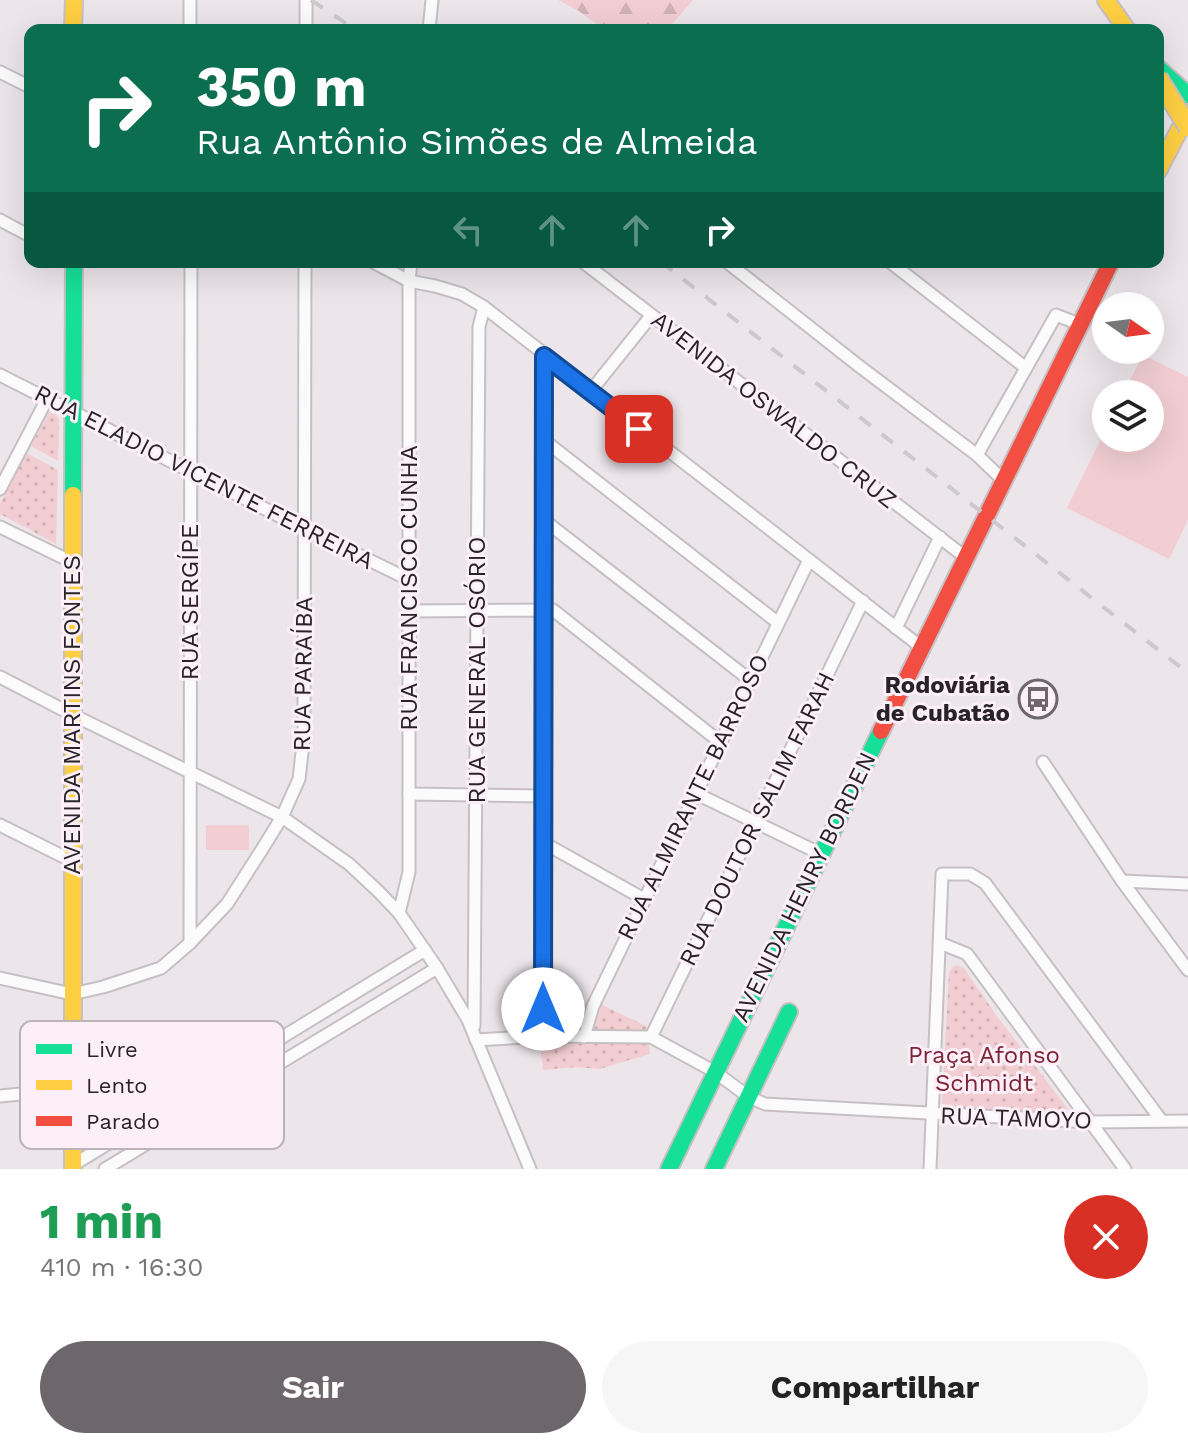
<!DOCTYPE html>
<html lang="pt">
<meta charset="utf-8">
<style>
body{margin:0;font-family:"Work Sans",sans-serif;background:#f6f6f6;color:#222;height:100vh;display:flex;flex-direction:column;font-size:30px;white-space:nowrap}
*{box-sizing:border-box;margin:0}
p{font-size:26px;color:#767676}
.icon{flex:none;width:44px;height:44px;fill:none;stroke:currentColor;stroke-width:2;stroke-linecap:round;stroke-linejoin:round}
.map{position:relative;height:1169px;overflow:hidden}
.panel{display:flex;flex-direction:column;background:#fff;flex:1}
.panel>*{flex:none}
.banner{position:absolute;left:24px;top:24px;width:1140px;height:244px;border-radius:16px;box-shadow:0 8px 32px #0002;background:#0b6e4f;color:#fff;overflow:hidden}
.needle{width:52px;rotate:104deg}
.tools{position:absolute;left:1092px;top:292px;display:grid;gap:16px}
.tools a{display:grid;place-items:center;width:72px;height:72px;border-radius:50%;background:#fff;box-shadow:0 8px 32px #0002;font-size:40px}
.pin{position:absolute;display:grid;place-items:center;width:68px;height:68px;color:#fff;margin:-34px;border-radius:16px;box-shadow:0 4px 12px #0006}
.me{position:absolute;width:88px;margin:-44px;rotate:0deg;stroke-linejoin:round;filter:drop-shadow(0 0 6px #0008)}
.turn{display:flex;align-items:center;gap:28px;height:168px;padding:0 40px;font-size:36px}
.turn .icon{width:104px;height:104px;stroke-width:2.5}
.turn b{display:block;font-size:56px;line-height:68px}
.lanes{display:flex;align-items:center;height:76px;padding:0 40px;background:#0003;justify-content:center;gap:40px;direction:ltr}
.lanes .off{opacity:.35}
.round{display:grid;place-items:center;flex:none;width:84px;height:84px;border-radius:42px;background:#f6f6f6}
.overview{display:flex;align-items:center;justify-content:space-between;height:136px;padding:0 40px}
h1{font-size:48px;font-weight:700;line-height:60px;color:#1e9e55}
.action{display:flex;gap:16px;margin-top:auto;padding:16px 40px}
.action a{flex:1;height:92px;border-radius:48px;background:#6d676b;color:#fff;font-size:32px;font-weight:700;line-height:92px;text-align:center}
.action a+a{background:#f6f6f6;color:#222}
.map>svg:first-child{display:block}
.forest{fill:url(#forest-firs)}
.park{fill:url(#park-dots)}
.pitch{fill:#f2ced2}
.lines{fill:none;stroke-linecap:round;stroke-linejoin:round}
.street-casing{stroke:#c6c0c4;stroke-width:15}
.fast-casing{stroke:#c6c0c4;stroke-width:20}
.slow-casing{stroke:#c6c0c4;stroke-width:20}
.jam-casing{stroke:#c6c0c4;stroke-width:20}
.street{stroke:#fcfbfc;stroke-width:11}
.fast{stroke:#16e098;stroke-width:16}
.slow{stroke:#ffcf43;stroke-width:16}
.jam{stroke:#f24e42;stroke-width:16}
.rail{stroke:#ccc9cb;stroke-width:4;stroke-dasharray:14 14;stroke-linecap:butt}
.slow-bridge-casing{stroke:#c6c0c4;stroke-width:22;stroke-linecap:butt}
.slow-bridge{stroke:#ffcf43;stroke-width:18}
.route-casing{stroke:#114b97;stroke-width:20}
.route{stroke:#1a73e8;stroke-width:14}
.labels{text-anchor:middle;stroke-width:6;stroke-linejoin:round;paint-order:stroke}
.street-label{font-size:24px;fill:#282326;stroke:#fdeff8}
.poi-label{font-size:24px;font-weight:bold;fill:#282326;stroke:#fdeff8;text-anchor:end}
.park-label{font-size:24px;fill:#7d2534;stroke:#fdeff8}
.key{fill:#fdeff8;stroke:#bdb2b9;stroke-width:2}
.key-label{font-size:22px;fill:#282326}
</style>
<div class="map">
<svg width="1188" height="1169" viewBox="0 0 1188 1169">
<defs>
<pattern id="forest-firs" width="22" height="20" patternUnits="userSpaceOnUse" patternTransform="scale(2)"><rect width="22" height="20" fill="#f2ced2"/><path d="M5 1l3.5 6h-7zM16 11l3.5 6h-7z" fill="#d0b1b4"/></pattern>
<pattern id="park-dots" width="8" height="8" patternUnits="userSpaceOnUse" patternTransform="scale(2)"><rect width="8" height="8" fill="#f2ced2"/><path d="M2 2h.1M6 6h.1" fill="none" stroke="#d0b1b4" stroke-width="1.8" stroke-linecap="round"/></pattern>
</defs>
<rect width="100%" height="100%" fill="#ece5ea"/>
<polygon class="forest" points="558,0 693,0 667,30 604,30 579,11"/>
<g class="park">
<polygon points="49,412 56,415 59,419 58,461 31,446"/>
<polygon points="27,453 58,470 56,544 0,514 0,504"/>
<polygon points="957,965 964,968 996,1015 1068,1109 1064,1112 1023,1113 946,1107 942,1104 949,972 954,966"/>
<polygon points="588,998 646,1026 650,1054 599,1069 576,1067 543,1070 541,1054 550,1019 576,1022"/>
</g>
<g class="pitch">
<polygon points="1143,355 1188,377 1188,520 1169,559 1067,508 1106,429 1106,438 1150,438 1150,394 1123,394"/>
<rect x="206" y="825" width="43" height="25"/>
</g>
<g class="lines">
<defs>
<g id="street">
<polyline points="190,0 190,30"/>
<polyline points="306,30 306,0"/>
<polyline points="429,30 432,0"/>
<polyline points="0,72 30,87"/>
<polyline points="0,220 30,236"/>
<polyline points="373,262 409,281 435,286 462,294 484,307 921,647"/>
<polyline points="583,262 965,557"/>
<polyline points="727,262 859,366 977,455 1003,480"/>
<polyline points="890,262 1026,368"/>
<polyline points="0,375 305,529 408,579"/>
<polyline points="590,392 651,316"/>
<polyline points="545,441 777,622"/>
<polyline points="977,455 1056,315 1079,324"/>
<polyline points="0,489 47,399"/>
<polyline points="545,521 750,680"/>
<polyline points="0,527 72,562"/>
<polyline points="409,611 553,610 720,742"/>
<polyline points="896,628 940,537"/>
<polyline points="0,677 73,715 282,817 349,864 379,892 399,913 437,968 468,1020 530,1169"/>
<polyline points="1043,762 1122,881 1188,970"/>
<polyline points="695,793 821,854"/>
<polyline points="409,794 543,796"/>
<polyline points="0,825 72,861"/>
<polyline points="544,843 644,899"/>
<polyline points="1122,881 1188,884"/>
<polyline points="399,913 409,872 409,281 411,262"/>
<polyline points="190,943 191,262"/>
<polyline points="940,943 967,954 1125,1169"/>
<polyline points="0,978 72,994 103,987 161,968 190,943 227,904 261,851 282,817 299,779 304,735 305,262"/>
<polyline points="474,1026 479,327 484,307"/>
<polyline points="543,1036 544,356"/>
<polyline points="584,1037 593,1006 809,560"/>
<polyline points="651,1037 863,601"/>
<polyline points="476,1040 543,1036 651,1037 715,1072 749,1097 765,1104 1091,1122 1188,1121"/>
<polyline points="0,1096 72,1089"/>
<polyline points="73,1165 425,950"/>
<polyline points="105,1169 437,968"/>
<polyline points="930,1169 942,874 970,874 985,883 1161,1120"/>
</g>
<g id="fast">
<polyline points="1158,68 1188,95"/>
<polyline points="73,495 74,262"/>
<polyline points="669,1169 881,731"/>
<polyline points="714,1169 789,1012"/>
</g>
<g id="slow">
<polyline points="1106,0 1127,30"/>
<polyline points="73,30 74,0"/>
<polyline points="1158,171 1188,113"/>
<polyline points="73,1169 73,495"/>
</g>
<polyline id="jam" points="881,731 1111,262"/>
</defs>
<use href="#street" class="street-casing"/>
<use href="#fast" class="fast-casing"/>
<use href="#slow" class="slow-casing"/>
<use href="#jam" class="jam-casing"/>
<use href="#street" class="street"/>
<use href="#fast" class="fast"/>
<use href="#slow" class="slow"/>
<use href="#jam" class="jam"/>
<g class="rail">
<polyline points="311,0 356,30"/>
<polyline points="661,262 1188,673"/>
</g>
<defs>
<polyline id="slow-bridge" points="1158,78 1188,127"/>
</defs>
<use href="#slow-bridge" class="slow-bridge-casing"/>
<use href="#slow-bridge" class="slow-bridge"/>
</g>
<g class="lines">
<defs>
<polyline id="route" points="543,1009 544,356 639,429"/>
</defs>
<use href="#route" class="route-casing"/>
<use href="#route" class="route"/>
</g>
<defs>
<symbol id="bus-ring" viewBox="-11 -11 22 22"><circle r="9.5" fill="#fdeff8" stroke="#6d676b" stroke-width="1.5"/><path d="M-5-6H5V4H4V6H2V4H-2V6H-4V4H-5ZM-3.5-4V0h7V-4ZM-3.5 1.2v1.5H-2V1.2ZM2 1.2v1.5H3.5V1.2Z" fill="#6d676b"/></symbol>
</defs>
<g fill-rule="evenodd">
<use href="#bus-ring" x="1016" y="677" width="44" height="44"/>
</g>
<g class="labels">
<g class="street-label">
<text transform="translate(774 410) rotate(38)" y="8">AVENIDA OSWALDO CRUZ</text>
<text transform="translate(204 477) rotate(27)" y="8">RUA ELADIO VICENTE FERREIRA</text>
<text transform="translate(409 588) rotate(-90)" y="8">RUA FRANCISCO CUNHA</text>
<text transform="translate(190 602) rotate(-90)" y="8">RUA SERGÍPE</text>
<text transform="translate(477 670) rotate(-90)" y="8">RUA GENERAL OSÓRIO</text>
<text transform="translate(303 674) rotate(-89)" y="8">RUA PARAÍBA</text>
<text transform="translate(72 715) rotate(-90)" y="8">AVENIDA MARTINS FONTES</text>
<text transform="translate(693 797) rotate(-64)" y="8">RUA ALMIRANTE BARROSO</text>
<text transform="translate(757 819) rotate(-64)" y="8">RUA DOUTOR SALIM FARAH</text>
<text transform="translate(804 887) rotate(-64)" y="8">AVENIDA HENRY BORDEN</text>
<text transform="translate(1016 1118) rotate(2)" y="8">RUA TAMOYO</text>
</g>
<g class="poi-label">
<text x="1010" y="693">Rodoviária<tspan x="1010" dy="28">de Cubatão</tspan></text>
</g>
<g class="park-label">
<text x="984" y="1063">Praça Afonso<tspan x="984" dy="28">Schmidt</tspan></text>
</g>
</g>
<rect x="20" y="1021" width="264" height="128" rx="12" class="key"/>
<rect x="36" y="1044" width="36" height="10" fill="#16e098"/>
<rect x="36" y="1080" width="36" height="10" fill="#ffcf43"/>
<rect x="36" y="1116" width="36" height="10" fill="#f24e42"/>
<g class="key-label">
<text x="86" y="1057">Livre</text>
<text x="86" y="1093">Lento</text>
<text x="86" y="1129">Parado</text>
</g>
</svg>
<div class="tools">
<a><svg class="needle" viewBox="-14 -14 28 28"><path d="M0-13l5 13h-10z" fill="#e53935"/><path d="M0 13l5-13h-10z" fill="#767676"/></svg></a>
<a><svg class="icon" aria-label="layers" viewBox="0 0 24 24"><path d="M12 4l9 5-9 5-9-5zM3 14l9 5 9-5"/></svg></a>
</div>
<div class="pin" style="left:639px;top:429px;background:#d93025"><svg class="icon" aria-label="arrive" viewBox="0 0 24 24"><path d="M6 21V4h12l-3 4 3 4H6"/></svg></div>
<svg class="me" style="left:543px;top:1009px" viewBox="-20 -20 40 40"><circle r="19" fill="#fff"/><path d="M0-13L10 11 0 6-10 11z" fill="#1a73e8"/></svg>
<div class="banner">
<div class="turn"><svg class="icon" aria-label="right" viewBox="0 0 24 24"><path d="M7 20v-9h11M14 6l5 5-5 5"/></svg><div><b>350 m</b>Rua Antônio Simões de Almeida</div></div>
<div class="lanes"><svg class="icon off" aria-label="left" viewBox="0 0 24 24"><path d="M17 20v-9H6M10 6l-5 5 5 5"/></svg><svg class="icon off" aria-label="ahead" viewBox="0 0 24 24"><path d="M12 20V5M6 11l6-6 6 6"/></svg><svg class="icon off" aria-label="ahead" viewBox="0 0 24 24"><path d="M12 20V5M6 11l6-6 6 6"/></svg><svg class="icon" aria-label="right" viewBox="0 0 24 24"><path d="M7 20v-9h11M14 6l5 5-5 5"/></svg></div>
</div>
</div>
<section class="panel">
<div class="overview"><div><h1>1 min</h1><p>410 m · 16:30</p></div><a class="round" style="background:#d93025;color:#fff"><svg class="icon" aria-label="close" viewBox="0 0 24 24"><path d="M6 6l12 12M18 6L6 18"/></svg></a></div>
<div class="action"><a>Sair</a><a>Compartilhar</a></div>
</section>
